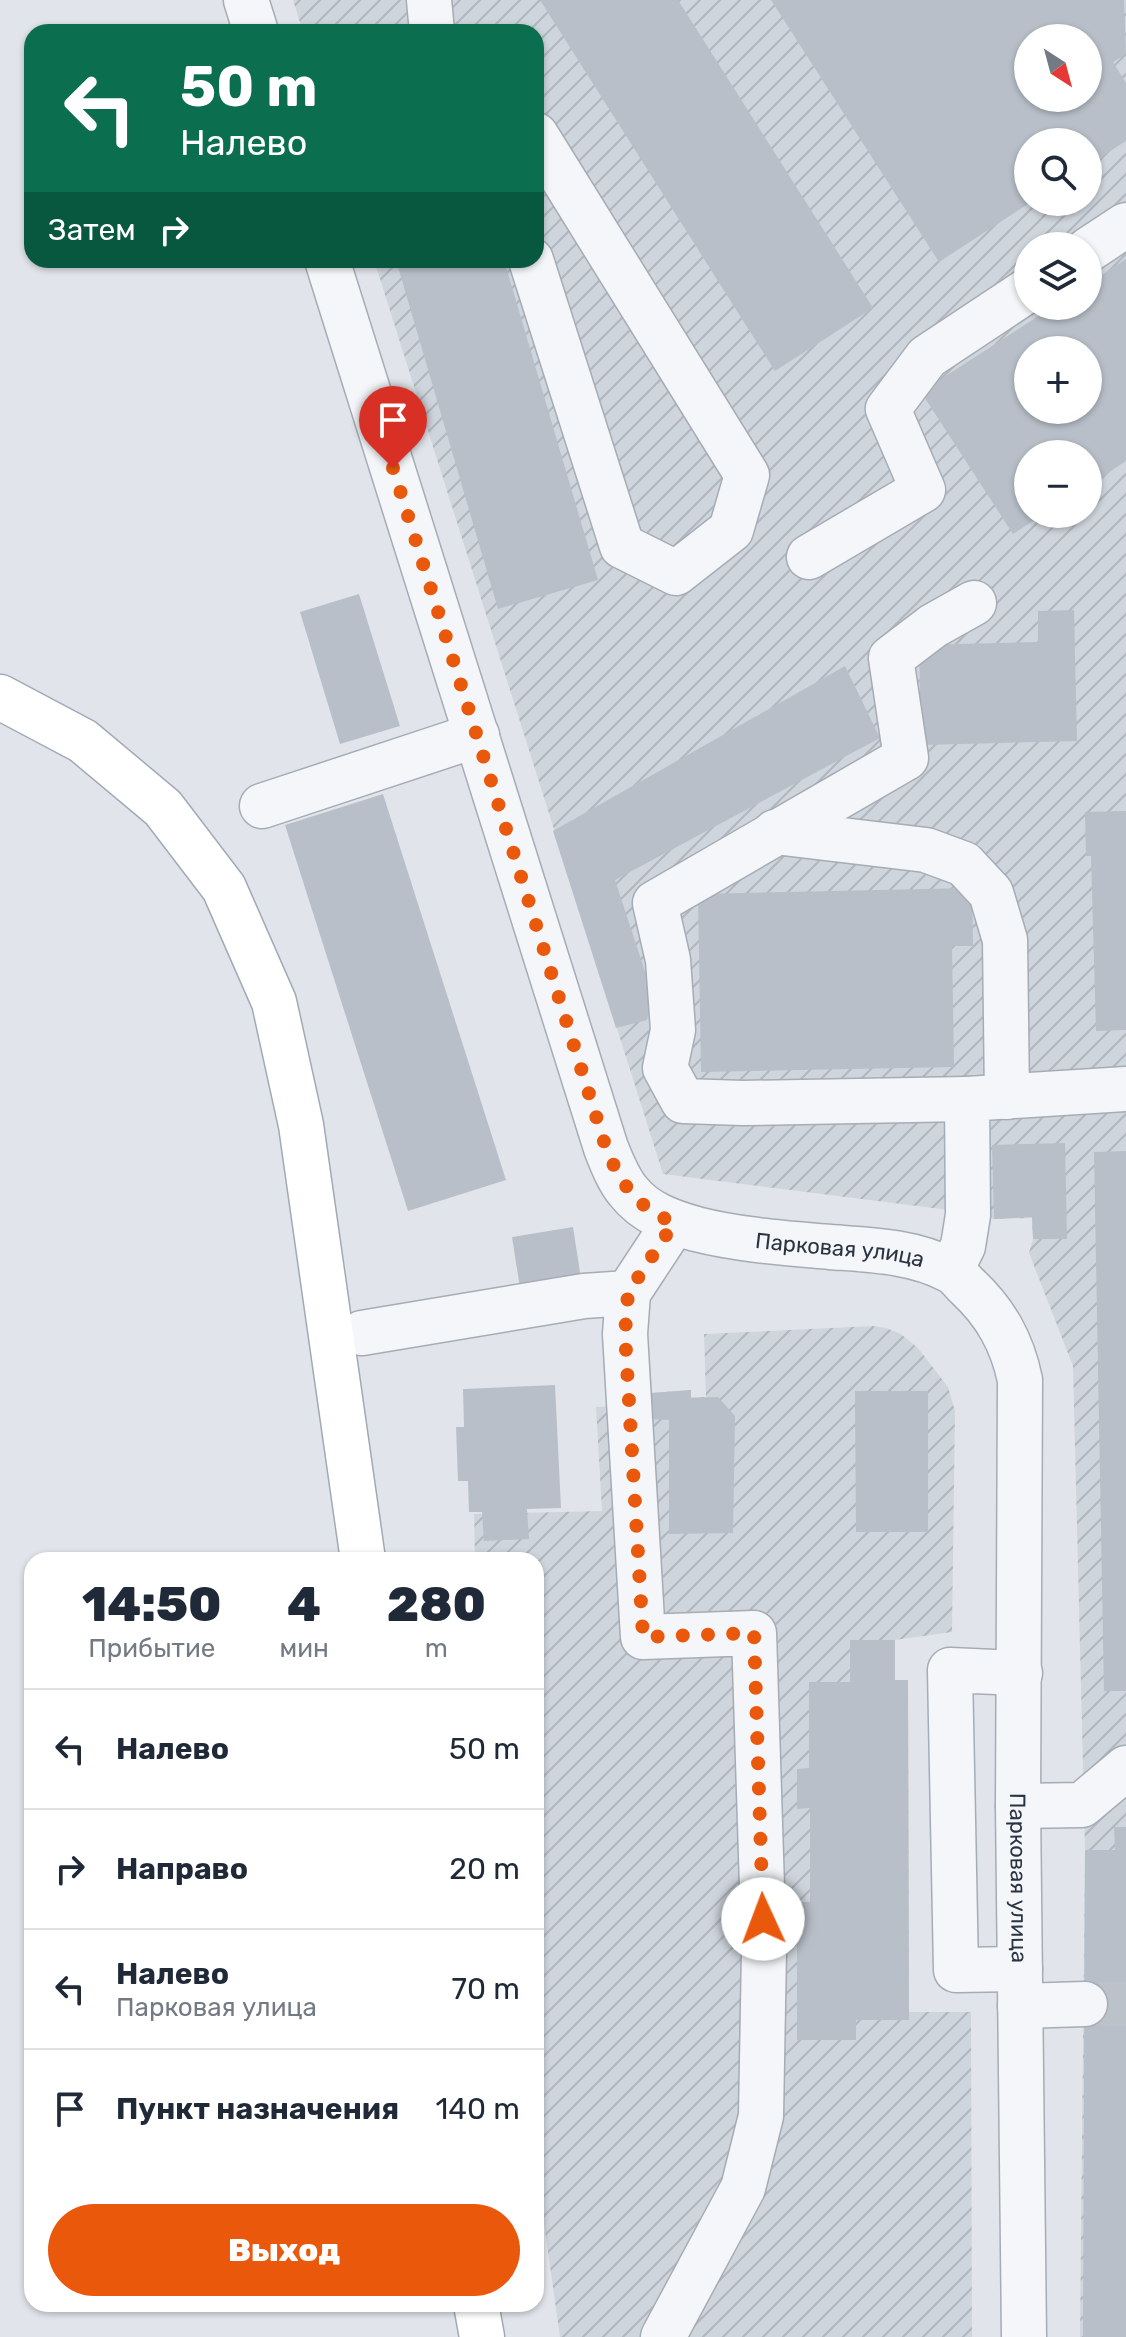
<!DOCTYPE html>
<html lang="ru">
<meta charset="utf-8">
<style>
body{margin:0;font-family:Rubik,sans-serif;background:#f2f2f3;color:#1f2937;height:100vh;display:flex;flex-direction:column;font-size:30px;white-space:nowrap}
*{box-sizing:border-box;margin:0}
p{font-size:26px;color:#747a83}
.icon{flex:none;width:44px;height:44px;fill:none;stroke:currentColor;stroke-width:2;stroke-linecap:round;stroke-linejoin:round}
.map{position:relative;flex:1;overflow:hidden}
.sheet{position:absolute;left:24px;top:1552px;width:520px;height:760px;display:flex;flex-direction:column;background:#fff;border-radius:24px;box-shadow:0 2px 6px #0004}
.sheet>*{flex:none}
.guide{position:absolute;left:24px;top:24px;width:520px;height:244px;border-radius:24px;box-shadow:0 2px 6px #0004;background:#0b6e4f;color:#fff;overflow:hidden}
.needle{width:52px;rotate:144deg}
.fabs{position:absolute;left:1014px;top:24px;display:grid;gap:16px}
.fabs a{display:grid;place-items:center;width:88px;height:88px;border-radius:50%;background:#fff;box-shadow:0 2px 6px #0004;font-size:40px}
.pin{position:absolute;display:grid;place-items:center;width:68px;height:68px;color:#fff;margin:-82px -34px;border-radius:50% 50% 50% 0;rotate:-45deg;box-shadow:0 0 8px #0007}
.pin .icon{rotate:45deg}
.me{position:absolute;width:88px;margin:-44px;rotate:358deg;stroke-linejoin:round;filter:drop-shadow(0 0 6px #0008)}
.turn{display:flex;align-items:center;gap:28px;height:168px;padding:0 24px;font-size:36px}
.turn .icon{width:104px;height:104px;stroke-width:2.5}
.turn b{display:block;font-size:56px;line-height:68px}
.then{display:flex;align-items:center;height:76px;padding:0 24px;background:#0003;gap:16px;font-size:30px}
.eta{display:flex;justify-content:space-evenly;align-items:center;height:136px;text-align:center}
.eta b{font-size:48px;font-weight:800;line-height:56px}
.primary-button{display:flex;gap:16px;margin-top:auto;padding:16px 24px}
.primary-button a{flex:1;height:92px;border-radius:48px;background:#ea580c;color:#fff;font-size:32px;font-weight:800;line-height:92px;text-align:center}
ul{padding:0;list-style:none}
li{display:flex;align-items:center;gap:24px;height:120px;padding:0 24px;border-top:2px solid #e0e1e3}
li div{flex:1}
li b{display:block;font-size:30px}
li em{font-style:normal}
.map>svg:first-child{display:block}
.industrial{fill:url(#industrial-furrows);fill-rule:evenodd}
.building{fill:#b8bfc8;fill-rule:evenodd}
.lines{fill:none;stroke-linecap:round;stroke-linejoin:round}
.minor-tunnel{stroke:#bcc2c9;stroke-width:44;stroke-dasharray:44 22;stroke-linecap:butt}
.minor-casing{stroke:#a6acb5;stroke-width:47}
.major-casing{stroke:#a0aab7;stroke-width:47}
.minor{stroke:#f4f6f9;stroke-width:44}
.major{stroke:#fff;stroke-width:44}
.route{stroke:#ea580c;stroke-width:14;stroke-dasharray:0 25.2}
.labels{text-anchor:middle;stroke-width:6;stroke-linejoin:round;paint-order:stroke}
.street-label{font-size:22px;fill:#293443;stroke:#f1f4f8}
</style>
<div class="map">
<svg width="1126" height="2337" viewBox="0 0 1126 2337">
<defs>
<pattern id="industrial-furrows" width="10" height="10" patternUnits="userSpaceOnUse" patternTransform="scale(2)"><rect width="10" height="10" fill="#cfd5dd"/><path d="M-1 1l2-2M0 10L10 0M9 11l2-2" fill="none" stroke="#b2b7bf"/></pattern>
</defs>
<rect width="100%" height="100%" fill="#e1e5eb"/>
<g class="industrial">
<path d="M 293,0 L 1126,0 L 1126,2337 L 1080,2337 L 1085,1850 L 1073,1366 L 1029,1253 L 1033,1239 L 1032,1218 L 994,1219 L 949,1210 L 663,1174 L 374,260 L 536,260 L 536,32 L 303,32 ZM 1028,38 L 1088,38 L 1088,98 L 1028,98 ZM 1028,142 L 1088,142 L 1088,202 L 1028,202 ZM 1028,246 L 1088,246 L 1088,306 L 1028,306 ZM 1028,350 L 1088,350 L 1088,410 L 1028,410 ZM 1028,454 L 1088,454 L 1088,514 L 1028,514 Z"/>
<polygon points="873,1326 886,1328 901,1334 918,1348 948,1387 955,1411 952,1632 895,1640 895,1680 908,1680 909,2012 971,2012 972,2337 560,2337 536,2167 536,1560 475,1560 474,1514 602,1511 596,1407 651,1404 651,1393 691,1390 691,1397 706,1397 704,1334"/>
</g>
<g class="building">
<polygon points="540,0 678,0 873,308 775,371"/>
<path d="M 771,0 L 1124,0 L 1126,54 L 1113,62 L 1126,83 L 1126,141 L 1088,165 L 1088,142 L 1028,142 L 1028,202 L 1031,202 L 939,262 ZM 1028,38 L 1088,38 L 1088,98 L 1028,98 Z"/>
<path d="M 1126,259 L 1126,461 L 1088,486 L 1088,454 L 1028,454 L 1028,514 L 1044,514 L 1013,534 L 921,392 L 1054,306 L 1088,306 L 1088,284 ZM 1028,350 L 1088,350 L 1088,410 L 1028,410 Z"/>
<polygon points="396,260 504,260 598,580 498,609"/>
<polygon points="359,594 400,726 340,744 300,612"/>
<polygon points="1074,610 1077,741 921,745 919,645 1038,642 1038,611"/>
<polygon points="845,666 880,738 615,880 653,996 647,1020 616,1028 553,831"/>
<polygon points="383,794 506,1180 408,1211 285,825"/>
<polygon points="1126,811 1126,1030 1096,1031 1091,856 1086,856 1085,812"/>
<polygon points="972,888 973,946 952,946 954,1067 701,1072 698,894"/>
<polygon points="1065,1143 1067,1239 1033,1239 1032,1217 994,1219 992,1145"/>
<polygon points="1126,1151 1126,1691 1104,1691 1094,1152"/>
<polygon points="573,1227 581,1279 520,1288 512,1237"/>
<polygon points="555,1385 561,1508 527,1509 529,1539 484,1541 482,1512 469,1512 468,1481 458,1481 456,1427 464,1427 463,1389"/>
<polygon points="691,1390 691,1398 718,1397 735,1416 733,1533 669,1534 669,1420 652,1419 651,1393"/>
<polygon points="855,1391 928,1391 928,1532 856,1532"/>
<polygon points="850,1640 895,1640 895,1680 908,1680 909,2020 856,2020 856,2040 797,2040 797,1902 810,1902 810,1808 797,1809 797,1769 809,1768 809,1682 850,1682"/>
<polygon points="1114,1827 1126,1827 1126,2337 1083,2337 1085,1850 1115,1850"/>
</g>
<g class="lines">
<polyline class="minor-tunnel" points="1085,2004 1126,2004"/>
<defs>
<g id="minor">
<polyline points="246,0 256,32"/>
<polyline points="429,0 432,32"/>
<polyline points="1088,250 1126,225"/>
<path id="s1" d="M 327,260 L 606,1148 C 612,1163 618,1179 628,1191 C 645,1213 671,1222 696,1229 C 739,1240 785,1243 830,1247 C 870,1250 913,1251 949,1270 C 956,1273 962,1281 967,1286 C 996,1313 1012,1342 1020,1380 L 1018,1806 L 1024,2337"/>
<polyline points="531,260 622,546 676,573 731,530 747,475 536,135"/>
<polyline points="809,557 923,490 888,409 927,357 1028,290"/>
<polyline points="262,806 477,735"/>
<polyline points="775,832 926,850 964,864 991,893 1005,940 1007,1097"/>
<polyline points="967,1099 743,1103 683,1101 665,1068 673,1030 668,960 655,903 906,758 891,658 933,626 974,603"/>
<polyline points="951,1270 963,1246 968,1215 967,1099 1126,1089"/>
<polyline points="362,1333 584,1296 628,1293"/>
<polyline points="1020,1673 950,1670 956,1970 1020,1969"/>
<polyline points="1018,1806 1082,1805 1126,1768"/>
<polyline points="1020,2006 1085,2004"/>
<polyline points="663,2337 743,2188 761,2116 764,1951 754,1633 643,1637 625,1334 628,1293 674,1223"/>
</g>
<g id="major">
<polyline points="0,697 83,741 163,808 224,888 274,1002 301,1125 363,1560"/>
<polyline points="476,2304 482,2337"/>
</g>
</defs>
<use href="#minor" class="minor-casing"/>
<use href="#major" class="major-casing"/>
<use href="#minor" class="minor"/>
<use href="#major" class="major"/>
</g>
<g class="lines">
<path class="route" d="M 393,468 L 606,1148 C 622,1186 636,1206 674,1223 L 628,1293 L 625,1334 L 643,1637 L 754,1633 L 763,1919"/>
</g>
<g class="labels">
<g class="street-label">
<text dy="8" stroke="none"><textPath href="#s1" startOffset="1204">Парковая улица</textPath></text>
<text dy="8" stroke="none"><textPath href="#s1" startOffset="1948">Парковая улица</textPath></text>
</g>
</g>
</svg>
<div class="fabs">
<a><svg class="needle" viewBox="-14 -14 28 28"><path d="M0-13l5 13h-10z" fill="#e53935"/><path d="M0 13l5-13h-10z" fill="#747a83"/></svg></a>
<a><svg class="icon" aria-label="search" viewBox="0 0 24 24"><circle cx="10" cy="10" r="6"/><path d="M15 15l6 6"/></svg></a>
<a><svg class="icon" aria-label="layers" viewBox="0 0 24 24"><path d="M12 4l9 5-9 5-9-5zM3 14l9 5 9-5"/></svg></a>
<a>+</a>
<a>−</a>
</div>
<div class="pin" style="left:393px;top:468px;background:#d93025"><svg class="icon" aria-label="arrive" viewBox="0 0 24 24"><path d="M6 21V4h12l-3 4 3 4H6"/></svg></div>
<svg class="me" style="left:763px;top:1919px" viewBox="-20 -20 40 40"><circle r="19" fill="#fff"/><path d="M0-13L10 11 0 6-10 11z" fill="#ea580c"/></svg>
<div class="guide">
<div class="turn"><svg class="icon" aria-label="left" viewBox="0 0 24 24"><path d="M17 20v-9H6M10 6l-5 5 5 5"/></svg><div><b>50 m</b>Налево</div></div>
<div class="then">Затем<svg class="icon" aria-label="right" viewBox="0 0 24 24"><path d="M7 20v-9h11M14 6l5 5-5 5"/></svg></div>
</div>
<section class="sheet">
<div class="eta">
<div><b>14:50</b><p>Прибытие</p></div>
<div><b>4</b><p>мин</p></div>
<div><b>280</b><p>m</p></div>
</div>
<ul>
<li><svg class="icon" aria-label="left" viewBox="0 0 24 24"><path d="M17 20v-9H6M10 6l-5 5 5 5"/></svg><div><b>Налево</b></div><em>50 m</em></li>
<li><svg class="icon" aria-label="right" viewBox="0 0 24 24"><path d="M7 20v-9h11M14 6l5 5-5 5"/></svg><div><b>Направо</b></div><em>20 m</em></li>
<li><svg class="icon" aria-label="left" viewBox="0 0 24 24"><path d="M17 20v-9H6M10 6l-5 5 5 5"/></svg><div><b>Налево</b><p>Парковая улица</p></div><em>70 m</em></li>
<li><svg class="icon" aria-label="arrive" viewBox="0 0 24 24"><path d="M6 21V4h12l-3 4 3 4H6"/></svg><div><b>Пункт назначения</b></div><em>140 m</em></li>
</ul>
<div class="primary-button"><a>Выход</a></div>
</section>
</div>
